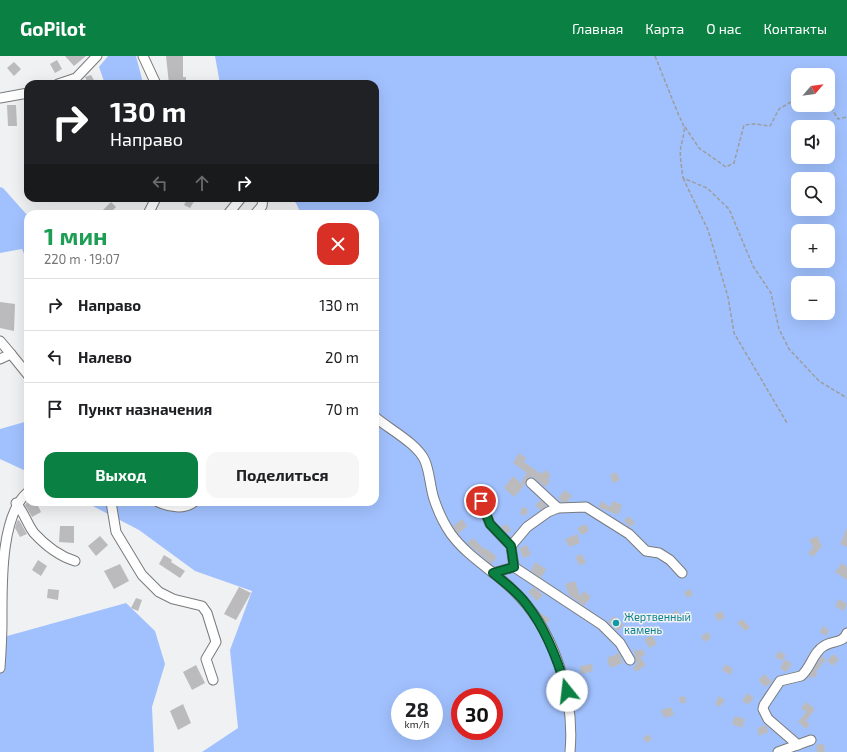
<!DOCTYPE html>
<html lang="ru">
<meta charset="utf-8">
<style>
body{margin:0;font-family:"Exo 2",sans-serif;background:#f6f6f6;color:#202124;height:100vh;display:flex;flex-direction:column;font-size:15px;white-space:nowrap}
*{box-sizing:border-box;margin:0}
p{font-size:13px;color:#757577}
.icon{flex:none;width:22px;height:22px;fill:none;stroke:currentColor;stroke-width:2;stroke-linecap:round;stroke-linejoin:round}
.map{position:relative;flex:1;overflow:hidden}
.panel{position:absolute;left:24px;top:154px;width:355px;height:296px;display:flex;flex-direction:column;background:#fff;border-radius:12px;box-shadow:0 4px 16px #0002}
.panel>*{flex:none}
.banner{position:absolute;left:24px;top:24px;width:355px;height:122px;border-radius:12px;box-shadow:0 4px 16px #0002;background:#202124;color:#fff;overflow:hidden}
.needle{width:26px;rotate:62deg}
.tools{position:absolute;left:791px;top:12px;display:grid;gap:8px}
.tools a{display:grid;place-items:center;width:44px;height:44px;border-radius:8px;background:#fff;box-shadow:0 4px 16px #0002;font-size:20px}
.speed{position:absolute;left:391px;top:632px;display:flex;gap:8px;font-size:20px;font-weight:700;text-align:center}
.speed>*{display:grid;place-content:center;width:52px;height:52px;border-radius:50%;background:#fff;box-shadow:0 4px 16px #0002;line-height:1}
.speed small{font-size:10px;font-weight:400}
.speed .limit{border:6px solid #d22;background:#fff;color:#111}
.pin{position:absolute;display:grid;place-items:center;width:34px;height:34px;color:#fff;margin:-17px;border:2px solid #fff;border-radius:50%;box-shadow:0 1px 4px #0007}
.me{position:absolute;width:44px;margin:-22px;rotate:344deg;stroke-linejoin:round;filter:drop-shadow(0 0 3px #0008)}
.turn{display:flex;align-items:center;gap:14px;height:84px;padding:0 20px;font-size:18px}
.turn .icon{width:52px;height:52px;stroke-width:2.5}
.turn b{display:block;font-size:28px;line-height:34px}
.lanes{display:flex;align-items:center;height:38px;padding:0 20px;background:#0003;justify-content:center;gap:20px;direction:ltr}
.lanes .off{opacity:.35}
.round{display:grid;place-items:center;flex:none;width:42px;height:42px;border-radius:12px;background:#f6f6f6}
.headline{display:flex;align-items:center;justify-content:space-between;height:68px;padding:0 20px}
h1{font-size:24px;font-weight:700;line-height:30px;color:#1e9e55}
.action{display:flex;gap:8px;margin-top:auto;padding:8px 20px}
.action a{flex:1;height:46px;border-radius:12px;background:#0b8043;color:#fff;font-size:16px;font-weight:700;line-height:46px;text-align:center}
.action a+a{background:#f6f6f6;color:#202124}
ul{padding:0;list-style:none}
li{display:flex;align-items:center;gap:12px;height:52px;padding:0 20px;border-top:1px solid #e0e0e0}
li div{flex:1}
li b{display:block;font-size:15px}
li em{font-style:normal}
header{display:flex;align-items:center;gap:24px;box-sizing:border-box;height:56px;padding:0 20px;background:#0b8043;color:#fff}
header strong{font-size:19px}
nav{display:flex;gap:22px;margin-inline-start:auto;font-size:14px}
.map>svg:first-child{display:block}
.green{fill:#a1c1fe;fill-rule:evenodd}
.building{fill:#bbbbbd}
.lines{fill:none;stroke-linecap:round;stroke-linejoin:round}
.minor-casing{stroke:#797a7b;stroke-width:11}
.path{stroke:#9c9d9e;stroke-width:1.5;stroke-dasharray:4 2;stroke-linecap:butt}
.minor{stroke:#fff;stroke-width:9}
.route-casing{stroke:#07532c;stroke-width:10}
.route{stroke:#0b8043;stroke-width:7}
.culture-dot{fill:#0f9aa8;stroke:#f0f1f3;stroke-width:1.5}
.labels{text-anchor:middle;stroke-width:3;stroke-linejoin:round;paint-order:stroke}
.culture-label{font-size:11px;fill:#0d838f;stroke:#f0f1f3;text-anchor:start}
</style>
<header>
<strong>GoPilot</strong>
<nav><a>Главная</a><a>Карта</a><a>О нас</a><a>Контакты</a></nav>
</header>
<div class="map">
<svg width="847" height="696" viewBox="0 0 847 696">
<rect width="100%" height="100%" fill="#f0f1f3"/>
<g class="green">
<polygon points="108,0 136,0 143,27 105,28 99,11"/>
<path d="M 215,0 L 847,0 L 847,696 L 202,696 L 238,672 L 230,594 L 252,535 L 195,515 L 139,474 L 85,446 L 375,446 L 375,158 L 301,158 L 296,147 L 290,142 L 375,142 L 375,28 L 220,28 ZM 798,19 L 828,19 L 828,49 L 798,49 ZM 798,71 L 828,71 L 828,101 L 798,101 ZM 798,123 L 828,123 L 828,153 L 798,153 ZM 798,175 L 828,175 L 828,205 L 798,205 ZM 798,227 L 828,227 L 828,257 L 798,257 ZM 400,641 L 434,641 L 434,675 L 400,675 ZM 460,641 L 494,641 L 494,675 L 460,675 Z"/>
<polygon points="0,131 3,132 28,160 28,208 22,193 0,197"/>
<polygon points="28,365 28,416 0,403 0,373"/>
<polygon points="126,547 155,575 165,608 152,651 154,696 0,696 0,582"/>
</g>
<g class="building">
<polygon points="65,0 86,0 74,10"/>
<polygon points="166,0 183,0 183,21 186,21 186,28 169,28"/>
<polygon points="57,4 62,13 55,17 50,8"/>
<polygon points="14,6 21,13 14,20 7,12"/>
<polygon points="91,19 95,26 88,28 85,21"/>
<polygon points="7,49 16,49 17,70 8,70"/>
<polygon points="188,142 196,142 190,152 184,149"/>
<polygon points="111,146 116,151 109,158 105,158 102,155"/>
<polygon points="0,246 15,248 14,275 0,272"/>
<polygon points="519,397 526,402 524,406 537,415 541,418 545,414 551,419 548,423 550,425 545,431 532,420 527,423 524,429 521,426 527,417 513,407"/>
<polygon points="616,416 620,424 613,427 610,419"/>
<polygon points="513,420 524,430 514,441 504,432"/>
<polygon points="565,434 572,440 567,446 562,446 558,442"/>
<polygon points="541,444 547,450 540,454 535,449"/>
<polygon points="28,445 36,446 41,456 32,461 25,449"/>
<polygon points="602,445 610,451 613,445 622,449 618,459 598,451"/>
<polygon points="522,451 528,453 526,460 520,458"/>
<polygon points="628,460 635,466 631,471 624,465"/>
<polygon points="462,463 467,470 458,478 453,470"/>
<polygon points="19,464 27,478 20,481 15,472 17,465"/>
<polygon points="507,468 511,475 507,477 501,471"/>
<polygon points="586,468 589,475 581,479 577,472"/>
<polygon points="60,470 74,470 74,487 59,486"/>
<polygon points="847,472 847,491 840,488"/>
<polygon points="577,478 580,487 569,491 565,483"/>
<polygon points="100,480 108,489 96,500 88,490"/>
<polygon points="817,480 822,490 813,501 808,497 813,491 809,484"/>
<polygon points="473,482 485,494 486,492 497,501 491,508 467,487"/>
<polygon points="527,489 531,499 523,502 519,492"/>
<polygon points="581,498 586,506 580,510 575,501"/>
<polygon points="164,499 172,504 171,506 185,515 180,522 159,508"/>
<polygon points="38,504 47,510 41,520 32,514"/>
<polygon points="535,506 546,513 541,522 531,515"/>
<polygon points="842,507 847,511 847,524 835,516"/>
<polygon points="120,508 129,525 114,533 104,515"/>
<polygon points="575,525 580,540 584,535 591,541 584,550 569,539 565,528"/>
<polygon points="239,531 251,537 236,564 224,558"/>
<polygon points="534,531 543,539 537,545 528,536"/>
<polygon points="48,533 59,534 58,544 47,542"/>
<polygon points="690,533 693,539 687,542 684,536"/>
<polygon points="136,542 142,544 138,555 131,552"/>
<polygon points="839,543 847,548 844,555 835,550"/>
<polygon points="676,554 682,560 677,565 671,559"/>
<polygon points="722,555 725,562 718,565 714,558"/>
<polygon points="541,557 550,563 547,568 540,558"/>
<polygon points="614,560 624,569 618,575 608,566"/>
<polygon points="742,563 750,571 745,575 737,567"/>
<polygon points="823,570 829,574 826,580 820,576"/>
<polygon points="708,576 711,582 704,586 701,580"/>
<polygon points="652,579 657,588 649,592 644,583"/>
<polygon points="633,591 636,595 643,593 645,600 640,601 646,609 636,616 633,611 637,608"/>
<polygon points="779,595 786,599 782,605 775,601"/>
<polygon points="619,597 623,607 610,612 607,602"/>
<polygon points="833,598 839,603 833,610 827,605"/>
<polygon points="822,600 826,603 816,616 818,617 814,622 812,620 810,623 808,622"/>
<polygon points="785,603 792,608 786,616 780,612"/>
<polygon points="592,608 593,615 581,618 580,610"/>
<polygon points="726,608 733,613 730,619 722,614"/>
<polygon points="196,609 205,627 192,634 183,616"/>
<polygon points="765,618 772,626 765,631 758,624"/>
<polygon points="748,637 754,642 748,649 742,644"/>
<polygon points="685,640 686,647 680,647 679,641"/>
<polygon points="719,640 725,644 720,651 715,648"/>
<polygon points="806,646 815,653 806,665 810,668 806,673 798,666 806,656 801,652"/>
<polygon points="183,648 191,667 178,674 170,655"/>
<polygon points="671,651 674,659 664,662 661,654"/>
<polygon points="735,660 745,663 742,672 732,668"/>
<polygon points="766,669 768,676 759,680 757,672"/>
<polygon points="648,678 652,683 647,687 643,682"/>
<polygon points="824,688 825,696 817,696 816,689"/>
</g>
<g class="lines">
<defs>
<g id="minor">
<polyline points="143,0 156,28"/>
<polyline points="58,28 76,22 97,0"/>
<polyline points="0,42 28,37"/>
<polyline points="148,158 156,142"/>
<polyline points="228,158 241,142"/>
<polyline points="255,158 262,150 263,142"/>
<polyline points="0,285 11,298"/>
<polyline points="0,303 11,298 28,319"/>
<path d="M 375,361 C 389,373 418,388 425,405 C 430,417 430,431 434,443 C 438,455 444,468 451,478 C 467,500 492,514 512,533 C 554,572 575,640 570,696"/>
<polyline points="531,427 558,452"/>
<polyline points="481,445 490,468 511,490 514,511 602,569 620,587 630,604"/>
<polyline points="111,446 116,476 142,519 159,536 173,543 202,550 207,557 216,586 206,603 213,624"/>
<path d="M 158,446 C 169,451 184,454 194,446"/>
<path d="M 16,447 C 24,456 27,468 34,477 C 45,489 59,500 75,505"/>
<polyline points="511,490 527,471 548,456 558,452 586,451 629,478 646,495 659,497 670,504 682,517"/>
<polyline points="493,517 514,511"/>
<path d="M 0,612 C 1,597 2,581 2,566 C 2,530 0,459 28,436"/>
<path d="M 798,689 L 768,663 L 763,653 L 764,649 L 780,625 L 801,620 C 811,612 813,596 824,590 C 832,584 843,588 847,577"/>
<polyline points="778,696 811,684"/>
</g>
</defs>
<use href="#minor" class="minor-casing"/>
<g class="path">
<path d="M 655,0 L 679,60 C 687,74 684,76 681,90 C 679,99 682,113 683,122 L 707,132 L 729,153 L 753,210 L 771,237 L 779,273 L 789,293 L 819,325 L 847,342"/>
<polyline points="828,46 838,63 847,61"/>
<polyline points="685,71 699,92 726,111 734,107 744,69 755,68 770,70 779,53 798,42"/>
<polyline points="683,122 708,174 728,241 734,277 787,367"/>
</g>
<use href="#minor" class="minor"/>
</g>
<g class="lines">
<defs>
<path id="route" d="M 481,445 L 490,468 L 511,490 L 514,511 L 493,517 C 505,527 518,536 527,549 C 546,573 558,605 567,635"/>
</defs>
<use href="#route" class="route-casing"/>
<use href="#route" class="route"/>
</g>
<circle class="culture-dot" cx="616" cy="567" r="4"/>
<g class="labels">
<g class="culture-label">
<text x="624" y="565">Жертвенный<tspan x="624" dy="13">камень</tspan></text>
</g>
</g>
</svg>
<div class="tools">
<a><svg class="needle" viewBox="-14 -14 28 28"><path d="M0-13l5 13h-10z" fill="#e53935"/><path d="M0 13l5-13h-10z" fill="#757577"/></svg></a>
<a><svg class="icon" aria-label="sound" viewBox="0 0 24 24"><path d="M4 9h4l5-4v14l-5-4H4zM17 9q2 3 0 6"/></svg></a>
<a><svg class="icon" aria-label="search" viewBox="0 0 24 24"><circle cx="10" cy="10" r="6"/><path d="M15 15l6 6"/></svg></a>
<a>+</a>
<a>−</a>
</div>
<div class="speed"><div>28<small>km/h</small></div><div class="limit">30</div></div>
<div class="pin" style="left:481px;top:445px;background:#d93025"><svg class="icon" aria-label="arrive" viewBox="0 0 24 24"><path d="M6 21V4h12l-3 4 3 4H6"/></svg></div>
<svg class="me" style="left:567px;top:635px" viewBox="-20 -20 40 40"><circle r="19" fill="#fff"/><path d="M0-13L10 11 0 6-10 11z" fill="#0b8043"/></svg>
<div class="banner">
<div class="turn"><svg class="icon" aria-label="right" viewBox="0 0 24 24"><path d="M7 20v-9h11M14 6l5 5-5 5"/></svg><div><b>130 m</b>Направо</div></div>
<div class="lanes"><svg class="icon off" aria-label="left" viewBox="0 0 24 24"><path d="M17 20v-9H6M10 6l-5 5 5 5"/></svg><svg class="icon off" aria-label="ahead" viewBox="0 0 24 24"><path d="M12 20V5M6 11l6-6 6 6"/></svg><svg class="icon" aria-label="right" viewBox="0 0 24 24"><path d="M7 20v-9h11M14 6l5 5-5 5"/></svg></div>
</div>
<section class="panel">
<div class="headline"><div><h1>1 мин</h1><p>220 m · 19:07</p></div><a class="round" style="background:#d93025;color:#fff"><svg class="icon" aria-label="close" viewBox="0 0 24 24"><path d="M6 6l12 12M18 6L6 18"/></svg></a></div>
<ul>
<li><svg class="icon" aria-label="right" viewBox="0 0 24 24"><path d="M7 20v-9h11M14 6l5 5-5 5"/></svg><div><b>Направо</b></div><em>130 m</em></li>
<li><svg class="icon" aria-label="left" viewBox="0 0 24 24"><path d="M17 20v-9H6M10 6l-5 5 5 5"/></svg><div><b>Налево</b></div><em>20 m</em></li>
<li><svg class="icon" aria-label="arrive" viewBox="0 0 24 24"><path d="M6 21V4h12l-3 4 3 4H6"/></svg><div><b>Пункт назначения</b></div><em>70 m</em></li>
</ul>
<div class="action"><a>Выход</a><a>Поделиться</a></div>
</section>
</div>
